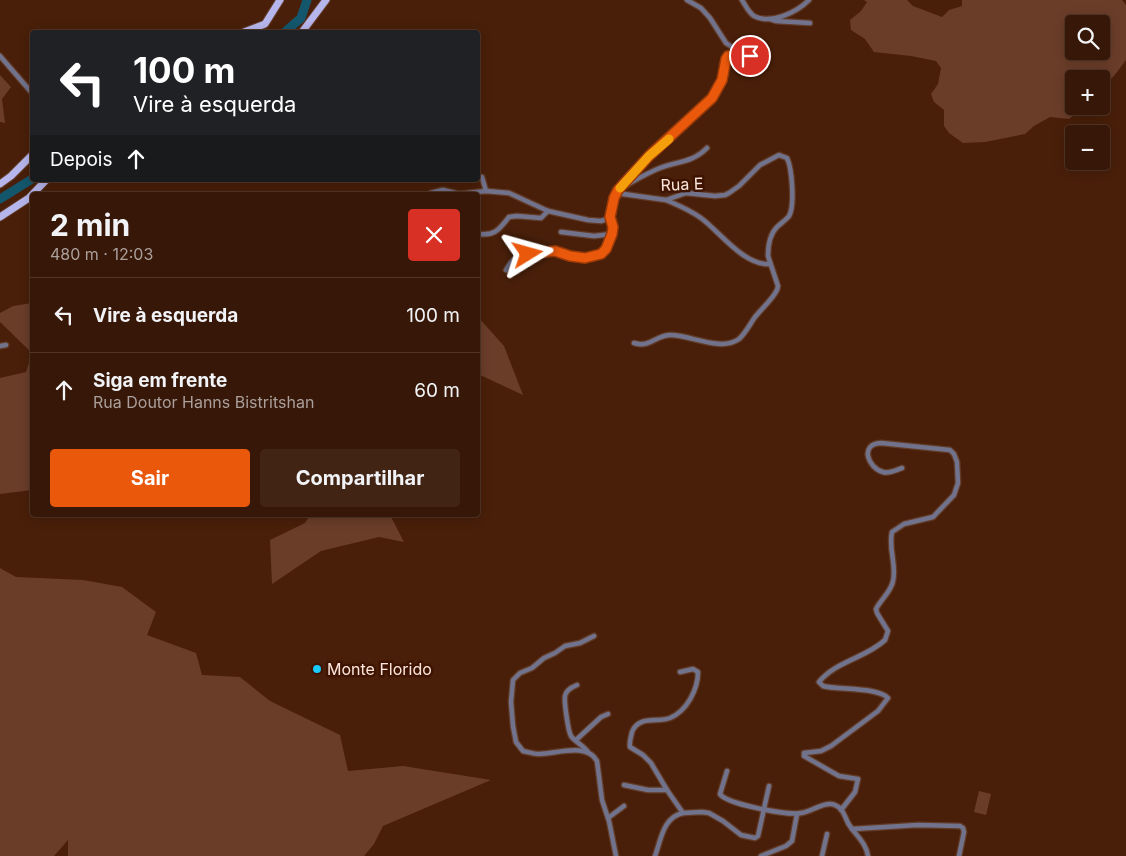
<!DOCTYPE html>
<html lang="pt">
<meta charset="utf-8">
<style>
body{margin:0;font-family:Inter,sans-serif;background:#422415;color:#f1f3f6;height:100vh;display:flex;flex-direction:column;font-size:19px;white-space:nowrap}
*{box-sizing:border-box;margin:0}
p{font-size:16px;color:#aa9f9b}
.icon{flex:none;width:28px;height:28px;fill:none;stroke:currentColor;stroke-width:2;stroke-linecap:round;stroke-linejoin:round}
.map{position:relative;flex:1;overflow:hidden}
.drawer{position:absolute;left:30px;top:192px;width:450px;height:325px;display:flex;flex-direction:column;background:#371707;border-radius:5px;box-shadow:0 2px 12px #0003,0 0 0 1px #513628}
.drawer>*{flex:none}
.top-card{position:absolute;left:30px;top:30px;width:450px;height:152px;border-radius:5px;box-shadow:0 2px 12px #0003,0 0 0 1px #513628;background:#202124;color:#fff;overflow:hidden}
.buttons{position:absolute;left:1065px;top:15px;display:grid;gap:10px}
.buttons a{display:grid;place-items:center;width:45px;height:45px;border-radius:5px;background:#371707;box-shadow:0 2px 12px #0003,0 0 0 1px #513628;font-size:25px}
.pin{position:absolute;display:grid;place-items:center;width:42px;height:42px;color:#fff;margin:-21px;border:2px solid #fff;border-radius:50%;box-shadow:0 1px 5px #0007}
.me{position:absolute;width:55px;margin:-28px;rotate:82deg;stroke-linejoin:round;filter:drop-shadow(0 0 4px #0008)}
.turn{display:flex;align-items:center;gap:18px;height:105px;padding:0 20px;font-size:22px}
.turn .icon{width:65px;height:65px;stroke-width:2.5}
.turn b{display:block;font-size:35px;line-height:42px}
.then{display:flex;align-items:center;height:48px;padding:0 20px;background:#0003;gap:10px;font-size:19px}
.round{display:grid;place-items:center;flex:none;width:52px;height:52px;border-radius:5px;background:#422415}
.headline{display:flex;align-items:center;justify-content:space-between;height:85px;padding:0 20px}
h1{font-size:30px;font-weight:700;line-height:38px}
.button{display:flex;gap:10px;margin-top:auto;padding:10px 20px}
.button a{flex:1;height:58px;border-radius:5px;background:#ea580c;color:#fff;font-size:20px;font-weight:700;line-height:58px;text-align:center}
.button a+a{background:#422415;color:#f1f3f6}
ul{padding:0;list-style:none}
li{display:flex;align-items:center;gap:15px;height:75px;padding:0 20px;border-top:1px solid #513628}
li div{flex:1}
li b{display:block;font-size:19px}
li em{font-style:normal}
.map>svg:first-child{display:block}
.green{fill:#6a3d29;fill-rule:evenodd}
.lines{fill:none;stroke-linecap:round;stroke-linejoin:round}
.river{stroke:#14566c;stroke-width:9}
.minor-casing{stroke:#623b27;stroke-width:7}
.primary-casing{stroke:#623b27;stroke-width:9}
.minor{stroke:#71728c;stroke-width:4.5}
.primary{stroke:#b6b6ec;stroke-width:7}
.route-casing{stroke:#983908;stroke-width:12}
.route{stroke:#ea580c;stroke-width:9}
.slow{stroke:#f59e0b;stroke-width:9}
.poi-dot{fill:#19cafc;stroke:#3e1401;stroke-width:2}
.labels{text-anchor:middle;stroke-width:5;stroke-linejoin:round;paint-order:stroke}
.street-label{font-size:16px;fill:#fbe5dc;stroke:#3e1401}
.poi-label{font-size:16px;fill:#fbe5dc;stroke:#3e1401;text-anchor:start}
</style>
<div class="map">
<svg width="1126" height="856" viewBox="0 0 1126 856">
<rect width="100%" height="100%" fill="#491f09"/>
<g class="green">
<path d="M 864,0 L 907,0 L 913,6 L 942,17 L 949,10 L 962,6 L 962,0 L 1122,0 L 1126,5 L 1126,60 L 1114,76 L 1101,88 L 1101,79 L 1074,79 L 1074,106 L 1084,106 L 1069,119 L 1050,117 L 1034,126 L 1025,134 L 985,142 L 963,143 L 949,133 L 944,126 L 944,110 L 934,102 L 931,94 L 938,84 L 941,68 L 936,61 L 911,56 L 874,52 L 865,39 L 851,30 L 850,20 L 861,11 L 867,2 ZM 1074,24 L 1101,24 L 1101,51 L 1074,51 Z"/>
<polygon points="0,75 11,87 2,99 5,123 0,122"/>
<polygon points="32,303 32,490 0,494 0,378 26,372 32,353 0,322 0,313 13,306"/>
<polygon points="478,317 504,346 523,395 478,374"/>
<polygon points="310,515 390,515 404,542 379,537 321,551 272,584 270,540 305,523"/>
<polygon points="0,568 16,577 83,580 122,587 156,612 147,635 196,653 202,675 240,677 270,701 340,735 348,771 403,766 491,780 383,826 374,844 364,856 68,856 68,840 54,856 0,856"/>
<polygon points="979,791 991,794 986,815 974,812"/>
</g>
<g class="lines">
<g class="river">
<polyline points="285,32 301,18 307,0"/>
<polyline points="0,199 32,179"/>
</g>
<defs>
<g id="minor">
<path d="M 742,0 C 746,6 748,12 754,16 C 771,25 797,12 809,0"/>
<polyline points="770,19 776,21 810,23"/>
<polyline points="0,56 32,93"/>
<polyline points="482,177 486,191"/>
<path d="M 621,188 C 634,181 647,173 660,168 C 678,161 692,163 707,148"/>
<polyline points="431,193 443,190 459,194 486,191 509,193 548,211 588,220 601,221 607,219 610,217 616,193 628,177 649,156 712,98 722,80 726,59 728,56 735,55 748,59 750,58 749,54 735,49 726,43 710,18 701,8 687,0"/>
<path d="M 616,193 L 666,200 L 686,193 L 715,196 L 725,195 L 729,193 L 739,186 L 760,165 L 779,155 L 787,158 C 792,168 795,206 789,216 C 786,220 781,223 777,227 C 770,234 768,246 768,256 L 778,286 L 777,290 C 772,300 762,308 755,317 C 750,324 745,334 739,339 C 721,352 690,335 671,335 C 655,335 651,348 634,343"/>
<path d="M 666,200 C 678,205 690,210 701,218 C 720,232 744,266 770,264"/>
<polyline points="561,232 594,236 612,234 613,227 610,217"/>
<path d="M 478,234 C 496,236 499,229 509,217 L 517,216 L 541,218 L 548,211"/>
<path d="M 506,270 C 509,266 511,260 516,258 C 521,254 552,250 559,251 C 562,252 566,254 570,256 C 593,262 606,258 612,234"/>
<polyline points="0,346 6,345"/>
<path d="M 594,636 L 580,643 L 565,646 L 555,653 L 544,658 L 532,668 L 520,673 L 513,680 L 511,702 L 513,726 L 516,742 L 523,751 C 528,752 534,754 539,754 C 556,754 587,742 597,761 L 602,800 L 609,821 L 616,856"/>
<path d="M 680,672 L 693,669 L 698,672 C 698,689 687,711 670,718 C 657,723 639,715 632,732 C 631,737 629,742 630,747 L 643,755 L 651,763 L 667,790 L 683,813 L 702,812 L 709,813 L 723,821 L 741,835 L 755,838 L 758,836 L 769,786"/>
<path d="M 577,685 C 572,687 566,690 565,696 C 564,701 568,731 571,736 C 574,741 583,745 588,752"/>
<polyline points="576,740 601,717 608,714"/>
<path d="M 727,771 L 720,794 C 726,804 789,816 801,813 C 811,812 821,803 831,804 C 834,804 839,807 841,809 C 844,813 846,819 848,823 C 855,835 866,842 868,856"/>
<polyline points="624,785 648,790 667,790"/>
<path d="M 841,810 L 855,792 L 858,779 L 839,776 L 804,756 L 804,753 L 821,751 L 831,746 L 878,711 L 888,698 C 878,687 838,690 823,686 L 819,682 C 836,661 866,658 885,640 L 888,631 L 877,613 L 876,609 C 881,599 891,592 893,581 C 897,565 888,549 892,532 L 904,524 L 933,517 L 954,495 L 958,483 L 957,462 L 954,454 L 950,450 L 881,443 C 859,444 868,468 883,472 C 889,474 896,470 902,468"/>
<polyline points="608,818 624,806"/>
<polyline points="852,829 918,825 960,826 963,828 964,832 959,856"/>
<path d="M 655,856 C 661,840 663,817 683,813"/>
<polyline points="761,856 786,846 792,841 797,814"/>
<polyline points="822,856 827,834"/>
</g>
<g id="primary">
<polyline points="244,32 265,24 280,0"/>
<polyline points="302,32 326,0"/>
<polyline points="0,184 11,176 32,155"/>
<polyline points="0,217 29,198 46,180"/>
</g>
</defs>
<use href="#minor" class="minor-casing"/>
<use href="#primary" class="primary-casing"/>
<use href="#minor" class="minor"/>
<use href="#primary" class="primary"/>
</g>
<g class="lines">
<defs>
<polyline id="route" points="528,254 555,251 570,256 585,258 601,254 606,249 612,234 613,227 610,217 614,198 618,190 649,156 712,98 722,80 726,59 728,56 735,55 748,60 750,56"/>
</defs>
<use href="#route" class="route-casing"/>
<use href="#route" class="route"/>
<polyline class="slow" points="620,188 649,156 669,139"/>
</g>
<circle class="poi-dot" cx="317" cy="669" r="5"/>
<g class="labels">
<g class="street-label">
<text transform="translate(682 184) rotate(-2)" y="6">Rua E</text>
</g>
<g class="poi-label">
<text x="327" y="675">Monte Florido</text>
</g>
</g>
</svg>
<div class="buttons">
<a><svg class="icon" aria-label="search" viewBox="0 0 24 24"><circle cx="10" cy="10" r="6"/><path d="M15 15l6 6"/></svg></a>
<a>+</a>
<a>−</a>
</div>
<div class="pin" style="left:750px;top:56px;background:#d93025"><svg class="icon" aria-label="arrive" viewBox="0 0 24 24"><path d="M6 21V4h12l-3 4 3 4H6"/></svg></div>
<svg class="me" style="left:528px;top:254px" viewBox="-20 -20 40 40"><path d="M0-17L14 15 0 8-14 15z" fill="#ea580c" stroke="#fff" stroke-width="4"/></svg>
<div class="top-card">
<div class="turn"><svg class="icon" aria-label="left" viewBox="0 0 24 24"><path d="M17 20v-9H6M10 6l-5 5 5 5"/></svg><div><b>100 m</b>Vire à esquerda</div></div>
<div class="then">Depois<svg class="icon" aria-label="ahead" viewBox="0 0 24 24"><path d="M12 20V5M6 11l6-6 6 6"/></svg></div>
</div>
<section class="drawer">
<div class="headline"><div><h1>2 min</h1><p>480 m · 12:03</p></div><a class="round" style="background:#d93025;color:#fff"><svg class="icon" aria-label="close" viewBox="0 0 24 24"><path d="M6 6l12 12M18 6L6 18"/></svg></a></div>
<ul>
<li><svg class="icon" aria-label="left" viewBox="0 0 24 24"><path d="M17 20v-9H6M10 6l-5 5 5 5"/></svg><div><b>Vire à esquerda</b></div><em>100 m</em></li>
<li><svg class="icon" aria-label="ahead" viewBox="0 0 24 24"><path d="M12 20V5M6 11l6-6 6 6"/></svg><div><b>Siga em frente</b><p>Rua Doutor Hanns Bistritshan</p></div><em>60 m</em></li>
</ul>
<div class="button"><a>Sair</a><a>Compartilhar</a></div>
</section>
</div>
